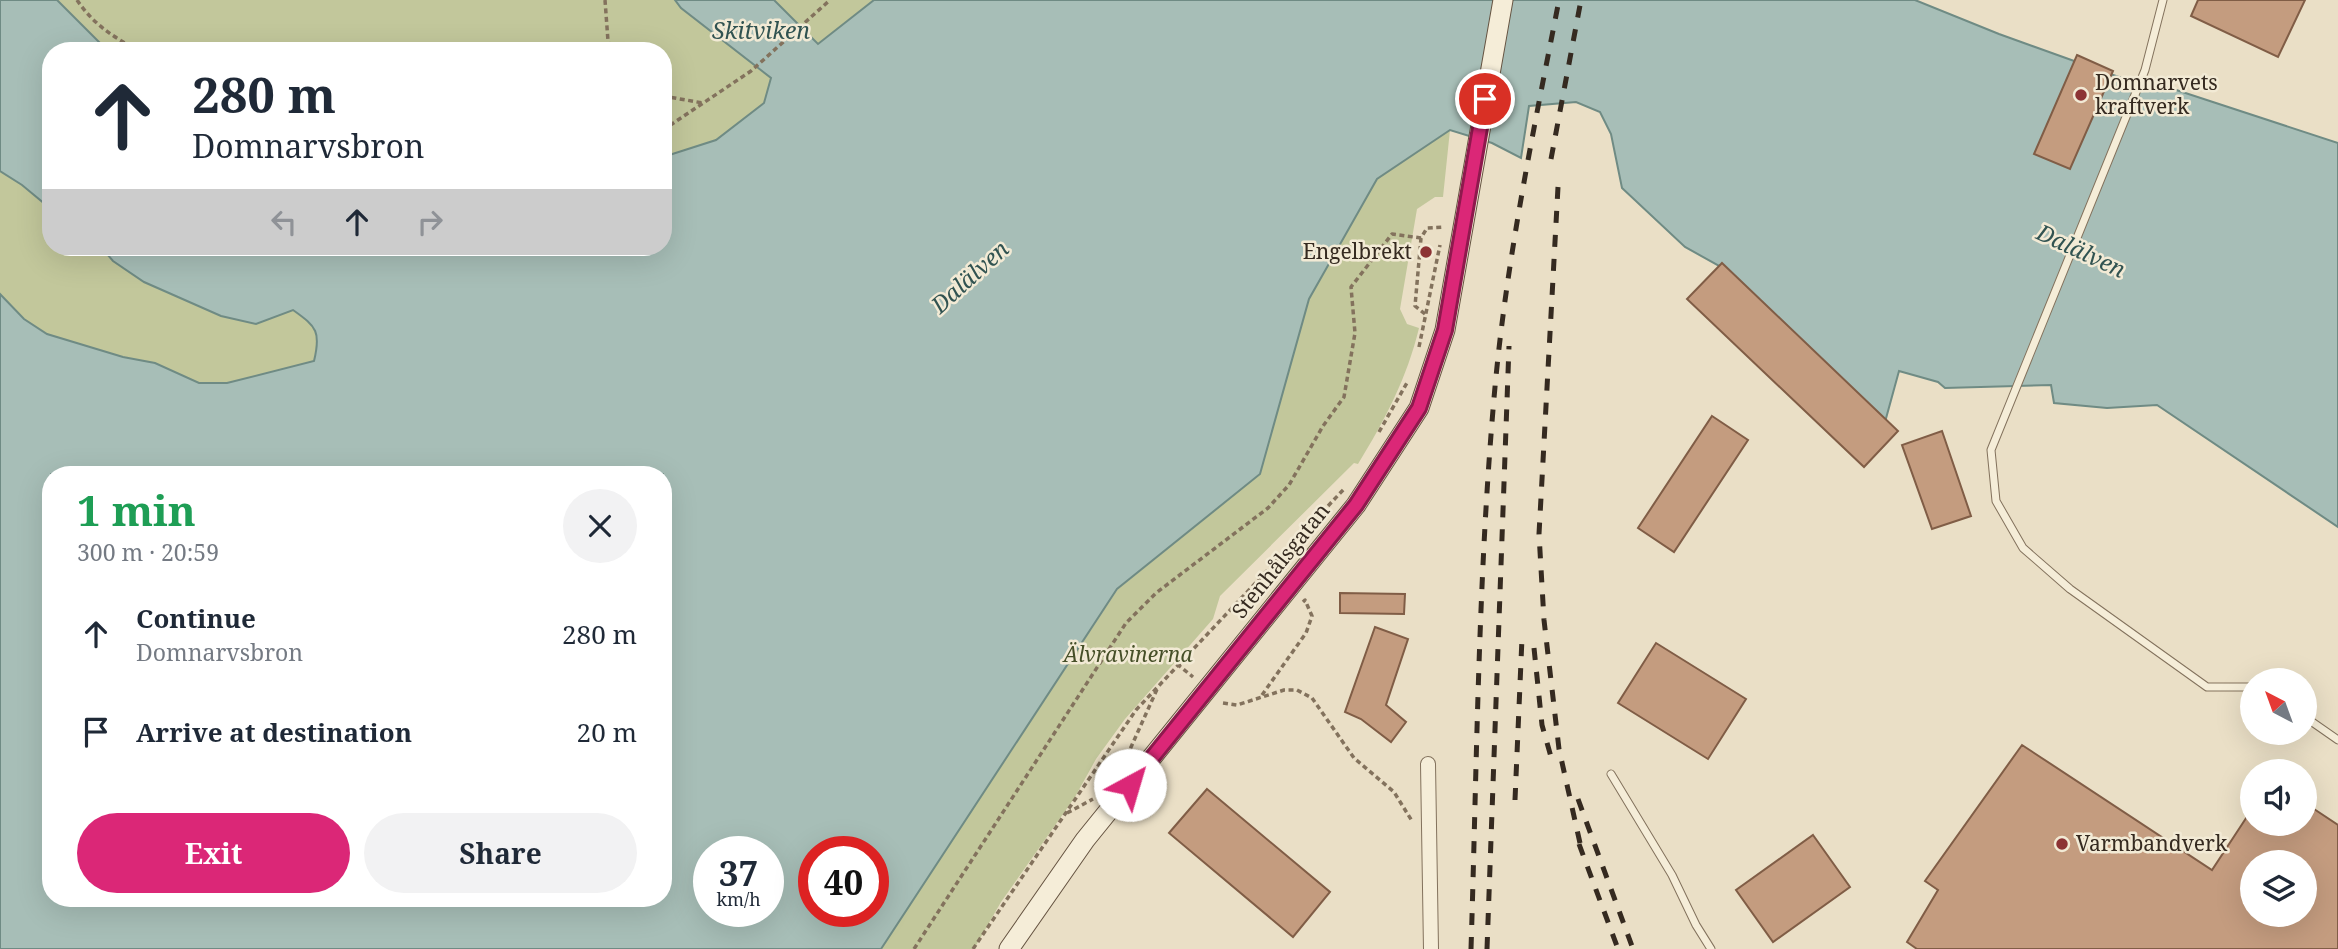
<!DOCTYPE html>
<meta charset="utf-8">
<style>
body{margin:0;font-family:"Noto Serif",serif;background:#f2f2f3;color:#1f2937;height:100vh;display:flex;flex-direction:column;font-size:26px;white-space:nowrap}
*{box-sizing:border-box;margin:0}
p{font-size:23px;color:#747a83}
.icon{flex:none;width:38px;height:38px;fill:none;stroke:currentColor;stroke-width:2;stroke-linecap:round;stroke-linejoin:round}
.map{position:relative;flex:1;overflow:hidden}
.panel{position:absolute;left:42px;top:466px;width:630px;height:441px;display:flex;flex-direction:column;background:#fff;border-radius:28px;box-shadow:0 7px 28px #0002}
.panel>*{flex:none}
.banner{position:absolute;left:42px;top:42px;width:630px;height:214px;border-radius:28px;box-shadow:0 7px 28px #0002;background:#fff;color:#1f2937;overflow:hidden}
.needle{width:46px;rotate:319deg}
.buttons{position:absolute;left:2240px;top:668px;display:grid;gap:14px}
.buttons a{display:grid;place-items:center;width:77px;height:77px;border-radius:50%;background:#fff;box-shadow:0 7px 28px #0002;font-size:35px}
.speed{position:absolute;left:693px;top:836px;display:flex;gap:14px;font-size:35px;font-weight:700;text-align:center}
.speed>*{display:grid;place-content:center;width:91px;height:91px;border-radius:50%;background:#fff;box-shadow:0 7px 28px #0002;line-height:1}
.speed small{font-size:18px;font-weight:400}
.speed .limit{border:10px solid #d22;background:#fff;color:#111}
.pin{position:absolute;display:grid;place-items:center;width:60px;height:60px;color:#fff;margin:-30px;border:4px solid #fff;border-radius:50%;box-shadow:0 2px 7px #0007}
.me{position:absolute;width:77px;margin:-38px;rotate:39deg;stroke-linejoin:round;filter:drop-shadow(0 0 5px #0008)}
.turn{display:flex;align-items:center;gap:24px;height:147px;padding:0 35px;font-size:32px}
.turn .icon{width:91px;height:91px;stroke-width:2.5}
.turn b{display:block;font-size:49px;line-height:60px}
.lanes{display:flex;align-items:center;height:66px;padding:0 35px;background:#0003;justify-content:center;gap:35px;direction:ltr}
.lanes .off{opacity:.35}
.round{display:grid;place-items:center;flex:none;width:74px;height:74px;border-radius:37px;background:#f2f2f3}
.overview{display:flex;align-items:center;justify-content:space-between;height:119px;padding:0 35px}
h1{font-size:42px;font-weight:700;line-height:52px;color:#1e9e55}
.action{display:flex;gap:14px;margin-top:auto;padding:14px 35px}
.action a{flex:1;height:80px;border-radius:42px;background:#db2777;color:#fff;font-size:28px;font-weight:700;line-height:80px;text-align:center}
.action a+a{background:#f2f2f3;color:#1f2937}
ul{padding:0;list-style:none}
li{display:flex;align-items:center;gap:21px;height:98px;padding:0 35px}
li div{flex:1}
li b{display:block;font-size:26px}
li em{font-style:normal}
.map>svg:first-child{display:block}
.green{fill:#c2c79b}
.water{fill:#a7beb7;stroke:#6f8b84;stroke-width:2;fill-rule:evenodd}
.building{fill:#c49c7f;stroke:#805d46;stroke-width:2;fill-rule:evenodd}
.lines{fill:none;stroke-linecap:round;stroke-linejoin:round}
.lane-casing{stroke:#83725d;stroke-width:9}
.street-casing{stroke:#83725d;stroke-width:16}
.secondary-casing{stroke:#655341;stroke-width:21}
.path{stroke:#83725d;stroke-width:3.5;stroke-dasharray:5 3.5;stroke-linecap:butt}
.lane{stroke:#f5edd8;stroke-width:7}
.street{stroke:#f5edd8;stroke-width:14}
.secondary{stroke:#f5edd8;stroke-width:19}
.rail{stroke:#352a20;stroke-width:5;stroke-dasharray:12 12;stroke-linecap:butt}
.route-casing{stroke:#8e194d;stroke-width:18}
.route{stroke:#db2777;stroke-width:12}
.poi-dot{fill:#8c3334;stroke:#f2ead5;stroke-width:2.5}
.labels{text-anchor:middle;stroke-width:5;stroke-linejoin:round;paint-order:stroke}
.poi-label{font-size:21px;fill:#352a20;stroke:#f2ead5;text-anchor:start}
.street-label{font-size:21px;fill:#352a20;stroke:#f2ead5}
.park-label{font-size:21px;font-style:italic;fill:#464f28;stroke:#f2ead5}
.water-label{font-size:23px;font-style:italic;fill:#315351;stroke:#f2ead5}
</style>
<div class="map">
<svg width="2338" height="949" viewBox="0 0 2338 949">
<rect width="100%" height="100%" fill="#eadfc6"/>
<g class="green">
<polygon points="48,0 675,0 681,8 772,78 764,103 716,140 663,161 663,51 102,51"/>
<polygon points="756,0 874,0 818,44"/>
<path d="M 1450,130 L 1443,197 L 1435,197 L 1417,209 L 1400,309 L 1407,324 L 1419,328 C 1407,378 1385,420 1358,464 L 1354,463 L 1220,596 L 1213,619 L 1125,719 L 1096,759 L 1075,797 L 1001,902 L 974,949 L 881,949 L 1118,589 L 1260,474 L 1309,299 L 1377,179 Z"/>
<path d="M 0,171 L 22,185 L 51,209 L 51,247 L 101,247 L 113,261 L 144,282 L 221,316 L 256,324 L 293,310 C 317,327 321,332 315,361 L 227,383 L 199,383 L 155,363 L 123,357 L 47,334 L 24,319 L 0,294 Z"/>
</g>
<g class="water">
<polygon points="0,0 57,0 108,51 51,51 51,209 22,185 0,171"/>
<path d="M 675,0 L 774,0 L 818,44 L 874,0 L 1915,0 L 1999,34 L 2155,90 L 2158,84 L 2338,143 L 2338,527 L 2157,405 L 2107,408 L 2054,403 L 2051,385 L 1945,388 L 1938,382 L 1899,371 L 1885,422 L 1723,268 L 1685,247 L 1622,188 L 1611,134 L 1600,112 L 1576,102 L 1529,106 L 1521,158 L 1492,143 L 1450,130 L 1377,179 L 1309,299 L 1260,474 L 1117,589 L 881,949 L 0,949 L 0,294 L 24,319 L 47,334 L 123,357 L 155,363 L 199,383 L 227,383 L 314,361 C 321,332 317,327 293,310 L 256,324 L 221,316 L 144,282 L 113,261 L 101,247 L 663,247 L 663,157 L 716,140 L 764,103 L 771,78 L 681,8 ZM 51,474 L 663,474 L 663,898 L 51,898 ZM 709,852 L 768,852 L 768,912 L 709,912 ZM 814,852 L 873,852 L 873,912 L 814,912 Z"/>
</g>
<g class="building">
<polygon points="2198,0 2305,0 2278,57 2191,16"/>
<polygon points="2077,55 2113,71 2070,169 2034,154"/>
<polygon points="1722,263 1898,431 1864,467 1687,299"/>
<polygon points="1712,416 1748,440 1674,552 1638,528"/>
<polygon points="1942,431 1971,516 1932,529 1902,445"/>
<polygon points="1340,593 1405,594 1404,614 1340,613"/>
<polygon points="1375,627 1408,639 1386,705 1406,722 1391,742 1361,719 1345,712"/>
<polygon points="1656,643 1746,699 1708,759 1618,703"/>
<path d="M 2022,745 L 2212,870 L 2252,809 L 2252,824 L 2305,824 L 2305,803 L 2338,825 L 2338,949 L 1917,949 L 1907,942 L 1938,890 L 1925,881 ZM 2252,863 L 2305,863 L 2305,915 L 2252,915 Z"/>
<polygon points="1207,789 1330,892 1293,937 1169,833"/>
<polygon points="1813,835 1850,887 1773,942 1736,890"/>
</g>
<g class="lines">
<defs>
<g id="lane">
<polyline points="2163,0 2145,70 1991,450 1996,501 2023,548 2070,589 2207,687 2252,687"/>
<polyline points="2305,717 2338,740"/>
<polyline points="1611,774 1672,875 1696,925 1711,949"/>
</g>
<polyline id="street" points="1428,764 1431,949"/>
<polyline id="secondary" points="1009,949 1085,840 1356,505 1419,408 1445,330 1503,0"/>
</defs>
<use href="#lane" class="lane-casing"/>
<use href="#street" class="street-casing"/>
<use href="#secondary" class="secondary-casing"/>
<g class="path">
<path d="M 77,0 C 93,24 114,38 140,51"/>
<polyline points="605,0 608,41 612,51"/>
<polyline points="663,96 703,103"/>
<polyline points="663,130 751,71 830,0"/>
<polyline points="1425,314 1415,306 1421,238 1427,228 1444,227"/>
<polyline points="1419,347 1440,245"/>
<polyline points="1379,432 1408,381"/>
<polyline points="1177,664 1193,677"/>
<polyline points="1262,695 1306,633 1312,616 1305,600 1303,602"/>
<polyline points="1223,703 1237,705 1284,690 1297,690 1312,698 1354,758 1394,792 1412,821"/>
<polyline points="1127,756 1158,687"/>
<polyline points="1067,813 1093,799"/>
<polyline points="914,949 1126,623 1156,593 1268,508 1289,485 1323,426 1344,397 1355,333 1351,287 1392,234 1421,238"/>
<polyline points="973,949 1136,710 1344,489"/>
</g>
<use href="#lane" class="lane"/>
<use href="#street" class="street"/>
<use href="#secondary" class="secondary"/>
<g class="rail">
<polyline points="1551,159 1581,0"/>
<polyline points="1558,187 1539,534 1544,620 1559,749 1582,852"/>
<polyline points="1534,648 1542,725 1553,764"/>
<polyline points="1578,799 1633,949"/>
<polyline points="1515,800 1522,638"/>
<polyline points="1579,844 1618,949"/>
<path d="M 1471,949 C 1477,762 1478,574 1495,387 C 1507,257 1534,128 1559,0"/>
<polyline points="1487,949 1509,346"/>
</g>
</g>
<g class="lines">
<defs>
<polyline id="route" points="1130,785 1356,505 1419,408 1445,330 1485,99"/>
</defs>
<use href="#route" class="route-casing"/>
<use href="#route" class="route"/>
</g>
<g class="poi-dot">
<circle cx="2081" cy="95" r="7"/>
<circle cx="1426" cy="252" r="7"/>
<circle cx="2062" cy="844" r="7"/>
</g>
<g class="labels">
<g class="poi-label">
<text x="2095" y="90">Domnarvets<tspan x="2095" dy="24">kraftverk</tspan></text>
<text x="1412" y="259" text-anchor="end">Engelbrekt</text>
<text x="2076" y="851">Varmbandverk</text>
</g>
<g class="street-label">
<text transform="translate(1281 561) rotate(-51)" y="7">Stenhålsgatan</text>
</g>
<g class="park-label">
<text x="1128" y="662">Älvravinerna</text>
</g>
<g class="water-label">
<text x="761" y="39">Skitviken</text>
<text transform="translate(2081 251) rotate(25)" y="8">Dalälven</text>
<text transform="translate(970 277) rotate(-42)" y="8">Dalälven</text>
</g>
</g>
</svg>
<div class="buttons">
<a><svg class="needle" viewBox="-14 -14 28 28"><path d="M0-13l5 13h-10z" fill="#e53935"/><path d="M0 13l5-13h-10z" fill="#747a83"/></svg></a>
<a><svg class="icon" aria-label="sound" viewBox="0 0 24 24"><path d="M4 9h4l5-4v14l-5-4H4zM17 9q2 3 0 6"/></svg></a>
<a><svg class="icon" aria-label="layers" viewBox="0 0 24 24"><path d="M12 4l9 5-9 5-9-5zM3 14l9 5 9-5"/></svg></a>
</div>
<div class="speed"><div>37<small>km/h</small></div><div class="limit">40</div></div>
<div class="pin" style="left:1485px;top:99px;background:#d93025"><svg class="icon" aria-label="arrive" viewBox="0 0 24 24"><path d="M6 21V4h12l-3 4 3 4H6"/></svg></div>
<svg class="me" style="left:1130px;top:785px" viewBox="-20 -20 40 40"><circle r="19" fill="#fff"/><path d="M0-13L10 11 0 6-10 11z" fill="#db2777"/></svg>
<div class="banner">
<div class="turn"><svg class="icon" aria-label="ahead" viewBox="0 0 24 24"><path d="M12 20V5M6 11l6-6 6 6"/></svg><div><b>280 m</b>Domnarvsbron</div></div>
<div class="lanes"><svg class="icon off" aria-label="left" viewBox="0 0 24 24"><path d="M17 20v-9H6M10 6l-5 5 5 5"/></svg><svg class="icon" aria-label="ahead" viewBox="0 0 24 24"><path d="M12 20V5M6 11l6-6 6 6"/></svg><svg class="icon off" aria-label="right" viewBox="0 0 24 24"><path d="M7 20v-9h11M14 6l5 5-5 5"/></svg></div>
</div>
<section class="panel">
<div class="overview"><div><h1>1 min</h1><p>300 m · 20:59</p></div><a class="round"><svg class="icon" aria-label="close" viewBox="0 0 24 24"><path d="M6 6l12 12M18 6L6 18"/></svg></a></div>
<ul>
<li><svg class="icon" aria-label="ahead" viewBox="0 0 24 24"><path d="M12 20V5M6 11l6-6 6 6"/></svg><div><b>Continue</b><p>Domnarvsbron</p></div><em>280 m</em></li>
<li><svg class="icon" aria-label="arrive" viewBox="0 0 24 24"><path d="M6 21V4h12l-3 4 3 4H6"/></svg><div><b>Arrive at destination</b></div><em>20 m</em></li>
</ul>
<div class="action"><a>Exit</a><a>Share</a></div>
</section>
</div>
